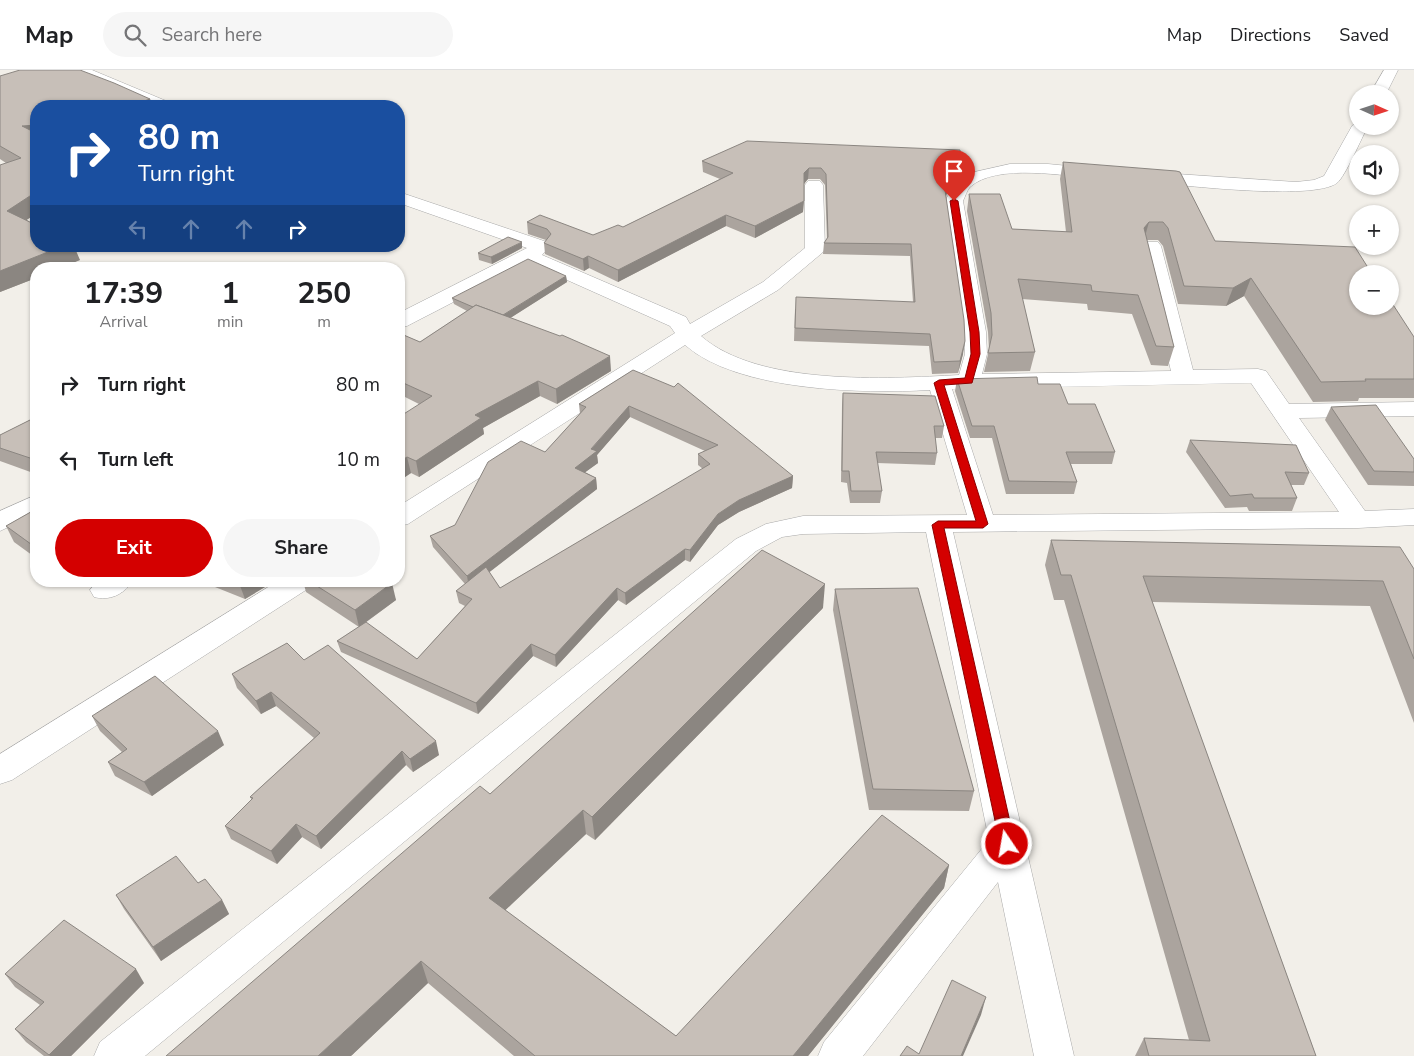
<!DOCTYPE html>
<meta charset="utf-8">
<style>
body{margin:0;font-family:"Nunito Sans",sans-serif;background:#f6f6f6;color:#202124;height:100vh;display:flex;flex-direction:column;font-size:19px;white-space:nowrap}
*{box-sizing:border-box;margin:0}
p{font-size:16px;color:#757577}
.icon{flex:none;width:28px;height:28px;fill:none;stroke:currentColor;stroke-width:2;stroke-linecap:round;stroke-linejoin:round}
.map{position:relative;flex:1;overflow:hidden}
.drawer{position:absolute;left:30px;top:192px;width:375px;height:325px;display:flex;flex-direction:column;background:#fff;border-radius:20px;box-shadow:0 1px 4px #0004}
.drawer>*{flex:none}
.banner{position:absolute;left:30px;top:30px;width:375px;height:152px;border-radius:20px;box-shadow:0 1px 4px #0004;background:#1a4fa0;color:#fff;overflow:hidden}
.needle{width:32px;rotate:93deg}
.controls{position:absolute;left:1349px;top:15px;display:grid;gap:10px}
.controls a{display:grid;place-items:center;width:50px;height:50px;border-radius:50%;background:#fff;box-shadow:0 1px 4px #0004;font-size:25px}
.pin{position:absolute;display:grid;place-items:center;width:42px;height:42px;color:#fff;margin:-51px -21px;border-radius:50% 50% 50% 0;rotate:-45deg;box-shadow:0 0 5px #0007}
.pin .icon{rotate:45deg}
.me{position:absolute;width:55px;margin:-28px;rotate:348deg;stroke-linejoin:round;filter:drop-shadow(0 0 4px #0008)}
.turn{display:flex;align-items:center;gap:18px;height:105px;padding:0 25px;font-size:22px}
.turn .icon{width:65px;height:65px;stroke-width:2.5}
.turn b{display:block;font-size:35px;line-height:42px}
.lanes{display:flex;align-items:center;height:48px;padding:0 25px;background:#0003;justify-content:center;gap:25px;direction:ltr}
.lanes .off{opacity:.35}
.eta{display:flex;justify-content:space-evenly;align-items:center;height:85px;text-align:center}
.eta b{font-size:30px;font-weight:700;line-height:35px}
.action{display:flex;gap:10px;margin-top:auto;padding:10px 25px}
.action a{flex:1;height:58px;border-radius:30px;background:#d40000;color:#fff;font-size:20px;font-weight:700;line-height:58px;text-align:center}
.action a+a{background:#f6f6f6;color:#202124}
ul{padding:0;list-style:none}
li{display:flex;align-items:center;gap:15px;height:75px;padding:0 25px}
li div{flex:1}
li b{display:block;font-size:19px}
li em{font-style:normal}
header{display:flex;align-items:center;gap:30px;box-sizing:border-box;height:70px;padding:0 25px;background:#fff;border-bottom:1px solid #e0e0e0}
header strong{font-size:24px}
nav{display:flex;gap:28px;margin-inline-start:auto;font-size:18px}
.search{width:350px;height:45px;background:#f6f6f6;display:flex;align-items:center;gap:12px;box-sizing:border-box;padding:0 18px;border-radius:28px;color:#757577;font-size:19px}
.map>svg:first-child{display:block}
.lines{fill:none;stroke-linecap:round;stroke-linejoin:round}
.minor-casing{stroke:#a9a9a9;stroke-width:1}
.minor{fill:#fff;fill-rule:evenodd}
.wall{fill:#aba49e;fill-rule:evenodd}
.shaded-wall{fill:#8b8681}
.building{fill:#c7bfb8;stroke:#8b8681}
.route{fill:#d40000;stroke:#8a0000}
</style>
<header>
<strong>Map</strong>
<div class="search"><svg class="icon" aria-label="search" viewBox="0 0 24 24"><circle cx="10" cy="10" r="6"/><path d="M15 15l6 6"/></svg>Search here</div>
<nav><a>Map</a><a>Directions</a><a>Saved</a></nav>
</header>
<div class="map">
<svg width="1414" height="986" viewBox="0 0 1414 986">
<rect width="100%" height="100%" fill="#f2efe9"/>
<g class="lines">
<defs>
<g id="minor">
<polygon points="72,0 92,0 171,33 173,36 152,36 74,3"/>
<polygon points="1384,0 1398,0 1386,24 1370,24"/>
<path d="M 1358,52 L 1358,56 L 1368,56 C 1362,67 1345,107 1337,113 C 1313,131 1182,115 1147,112 L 1141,111 L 1138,107 L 1141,103 L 1147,102 L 1296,112 L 1314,110 L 1324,106 L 1352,56 Z"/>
<path d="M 1010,94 L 1048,94 L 1099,99 L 1105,100 L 1108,104 L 1105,108 L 1099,109 C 1066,106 996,93 970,117 C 967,120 965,127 963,131 L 986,262 L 987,284 L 982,304 L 1171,301 L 1141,176 L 1144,172 L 1158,172 L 1161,176 L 1193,300 L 1258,299 L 1266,301 L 1289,334 L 1414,332 L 1414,346 L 1299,348 L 1365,441 L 1414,439 L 1414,455 L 1358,458 L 953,462 L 1074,986 L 1034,986 L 998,812 L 863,986 L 818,986 L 824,972 L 989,770 L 926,462 L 803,464 L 782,467 L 756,481 L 145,986 L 94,986 L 100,972 L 736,469 L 766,454 L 803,446 L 967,445 L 930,320 C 863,324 737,321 685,275 L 408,454 L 399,456 L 399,436 L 675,263 L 670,256 L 529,193 L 407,256 L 399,257 L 399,243 L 527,178 L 399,133 L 399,122 L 547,172 L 550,176 L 542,185 L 686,247 L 690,254 L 763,212 L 805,178 L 805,115 L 808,111 L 820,111 L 823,115 L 825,179 L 822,183 L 778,220 L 701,266 C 758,316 886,309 959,305 L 965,284 L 964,262 L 945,131 L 957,110 L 970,103 ZM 1251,313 L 1339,442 L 993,445 L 952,319 Z"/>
<polygon points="36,425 36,444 0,461 0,441"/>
<path d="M 97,511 L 132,511 C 124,525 109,531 94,527 L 90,520 Z"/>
<polygon points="278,511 313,511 309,518 12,710 0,714 0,684"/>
</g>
</defs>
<use href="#minor" class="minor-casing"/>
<use href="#minor" class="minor"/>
</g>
<g class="wall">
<polygon points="0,6 150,29 153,36 36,36 27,150 80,190 36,199 36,208 0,222 6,93 0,89"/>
<polygon points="702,91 962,95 960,106 954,109 946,126 963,284 958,303 932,304 929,276 794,271 795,239 913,232 910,186 823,184 824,173 827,169 825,115 820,109 808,109 804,113 803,142 755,168 726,156 618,212 589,198 584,201 545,184 544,173 546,170 528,164 527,152 593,165 623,157 720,109 703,102"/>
<polygon points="1063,92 1215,171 1414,267 1414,328 1359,328 1358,331 1313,332 1244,226 1226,236 1178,234 1163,176 1158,170 1147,170 1174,277 1168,296 1151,295 1132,244 1088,240 1087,234 1022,229 1035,282 1030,301 984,302 989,280 988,262 967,141 969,124 1012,159 1066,162 1060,109"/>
<polygon points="522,178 492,194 479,190 478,183"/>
<polygon points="566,206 567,212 510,248 611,301 557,334 540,326 483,358 484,364 419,407 411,403 399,411 419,334 399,324 399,263 420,272 467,241 454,234 452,228"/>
<path d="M 633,300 L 793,406 L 792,418 L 739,442 L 718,455 L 690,492 L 685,490 L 626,535 L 618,530 L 556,597 L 533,586 L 478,644 L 341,582 L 337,571 L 359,557 L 306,522 L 303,511 L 388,511 L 396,530 L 365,553 L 417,589 L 465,536 L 459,533 L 456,521 L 465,514 L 433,477 L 430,466 L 455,455 L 545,382 L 580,344 L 579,334 ZM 630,347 L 705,381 L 698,384 L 698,395 L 703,399 L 500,518 L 489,502 L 597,419 L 596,408 L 585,402 L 598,393 L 597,385 Z"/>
<polygon points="957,309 1038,314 1115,382 1112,394 1071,394 1077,412 1074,424 1006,424 992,368 970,368 955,321"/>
<polygon points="843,323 944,356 942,368 935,368 937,383 935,395 877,393 882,421 880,433 850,433 847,413 841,412 842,335"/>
<polygon points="1331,337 1414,389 1414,416 1368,415 1325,350"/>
<polygon points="36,347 36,404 0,391 0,365"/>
<polygon points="1190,370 1309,403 1304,415 1291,415 1297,428 1292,441 1249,441 1247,437 1225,438 1186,382"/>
<polygon points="36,439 36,488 14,472 6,456"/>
<polygon points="1051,470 1414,499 1414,653 1370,536 1152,532 1316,986 1135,986 1144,968 1189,970 1064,530 1054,530 1045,495"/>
<polygon points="213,511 275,511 245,529 215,517"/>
<polygon points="835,519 974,721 969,741 869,740 833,540"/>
<polygon points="823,538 595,770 586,764 505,840 676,966 949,795 944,818 808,986 514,986 428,913 351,986 490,724"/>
<polygon points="304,590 439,685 413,702 406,695 321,779 302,767 277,794 231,769 225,756 252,730 250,727 314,668 276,636 261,644 237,618 232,604"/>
<polygon points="92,646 224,675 152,726 115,706 108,692 122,682 100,661"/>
<polygon points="198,813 222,830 229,844 161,891 124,839 116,825"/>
<polygon points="5,904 144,913 71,986 44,986 26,972 15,959 40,935 15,917"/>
</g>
<g class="shaded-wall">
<polygon points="150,29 153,36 130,36"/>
<polygon points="36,55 36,72 22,56"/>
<polygon points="962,95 960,106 954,109 943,131 945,120 956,98"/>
<polygon points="809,98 808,109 804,114 804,103"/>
<polygon points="36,122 36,144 14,158 7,141"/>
<polygon points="804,131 803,142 755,168 755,156"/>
<polygon points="726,145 726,156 618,212 618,200"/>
<polygon points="1149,152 1144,170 1144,158"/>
<polygon points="522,172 522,178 492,194 491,187"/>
<polygon points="63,176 74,176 80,190 59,199 36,199 36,208 0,222 0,201"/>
<polygon points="588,186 589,198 584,201 583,189"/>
<polygon points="566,206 567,212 498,256 497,249"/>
<polygon points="1251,208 1244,226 1226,236 1233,218"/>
<polygon points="965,271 963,284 958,303 960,291"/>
<polygon points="610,286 611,301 557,334 556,319"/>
<polygon points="538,311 540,326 483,358 484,364 419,407 416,391 475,345"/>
<polygon points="629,336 630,347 597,385 598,393 576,409 575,398"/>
<polygon points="407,387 411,403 399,411 399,392"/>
<polygon points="793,406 792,418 739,442 718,455 690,492 690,480 718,444 739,430"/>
<polygon points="596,408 597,419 469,518 467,506"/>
<polygon points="685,479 685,490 626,535 625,523"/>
<polygon points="242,511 275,511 245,529 239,513"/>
<polygon points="392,513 396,530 359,557 355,540"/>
<polygon points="825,514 823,538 595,770 592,747"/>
<polygon points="617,518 618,530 556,597 555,585"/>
<polygon points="531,574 533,586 478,644 476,633"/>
<polygon points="271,622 276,636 261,644 256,631"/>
<polygon points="218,661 224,675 152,726 144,712"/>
<polygon points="436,671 439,685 413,702 410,689"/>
<polygon points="402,681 406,695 321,779 316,766"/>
<polygon points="583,740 586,764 494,851 489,828"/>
<polygon points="296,754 302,767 277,794 271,781"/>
<polygon points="949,795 944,818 808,986 793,986"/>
<polygon points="222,830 229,844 161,891 153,877"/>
<polygon points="421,891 428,913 351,986 318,986"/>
<polygon points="136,899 144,913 71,986 50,986 49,985"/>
<polygon points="986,927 981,945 963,986 961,986"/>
</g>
<g class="building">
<polygon points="20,0 80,0 114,13 150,29 130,36 36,36 36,55 22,56 36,63 36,122 7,141 36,155 36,176 63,176 0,201 0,95 21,88 0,76 0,6"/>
<polygon points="747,71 960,80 962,95 956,98 945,120 964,250 965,271 960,291 934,292 930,264 795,258 796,227 915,232 911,174 824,173 828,167 826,104 821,98 809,98 804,103 804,131 755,156 726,145 618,200 588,186 583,189 544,173 551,164 547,159 527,152 540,145 593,165 618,155 623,157 733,103 702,91"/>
<polygon points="1063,92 1176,101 1180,102 1215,171 1355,177 1372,204 1358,204 1358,236 1390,236 1390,230 1414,267 1414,309 1365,309 1366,311 1321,312 1251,208 1233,218 1184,216 1168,158 1163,152 1149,152 1144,158 1174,277 1156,276 1138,225 1092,221 1091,215 1018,209 1035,282 988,283 992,265 991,243 969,124 1000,124 1012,159 1072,162"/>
<polygon points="508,167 522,172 491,187 478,183"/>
<polygon points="528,189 566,206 503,245 476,235 473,237 452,228"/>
<polygon points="476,235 560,266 562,265 610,286 556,319 538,311 475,345 481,348 416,391 407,387 399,392 399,347 432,326 399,311 399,263 420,272"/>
<polygon points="633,300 674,317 678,313 793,406 739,430 718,444 690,480 685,479 625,523 617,518 555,585 531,574 476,633 337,571 366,552 417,589 472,529 456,521 486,497 500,518 710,394 698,384 718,375 629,336 591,379 597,381 575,398 596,408 467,506 430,466 455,455 488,392 521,371 545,382 586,337 579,334"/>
<polygon points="1037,307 1038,314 1060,314 1068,334 1095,334 1115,382 1066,382 1077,412 1009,411 994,356 972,356 957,309"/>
<polygon points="843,323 935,326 944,356 934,356 937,383 876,382 882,421 851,421 849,401 842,401"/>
<polygon points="1376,335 1414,389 1414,402 1374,401 1331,337"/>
<polygon points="36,347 36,390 0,378 0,365"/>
<polygon points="1190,370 1296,375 1309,403 1285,402 1297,428 1254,428 1252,424 1230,426"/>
<polygon points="36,439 36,476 35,477 6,456"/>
<polygon points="1051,470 1400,477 1414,499 1414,589 1383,511 1143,506 1316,986 1149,986 1144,968 1210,971 1071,505 1061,505"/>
<polygon points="762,480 825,514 592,747 583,740 489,828 676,966 882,745 949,795 793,986 535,986 421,891 318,986 166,986 480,716 490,724"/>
<polygon points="309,511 388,511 392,513 355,540"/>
<polygon points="918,518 974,721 873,719 835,519"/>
<polygon points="287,573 304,590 328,575 436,671 410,689 402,681 316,766 296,754 271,781 225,756 253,728 250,727 320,663 271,622 256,631 232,604"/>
<polygon points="155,606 218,661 144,712 108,692 127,679 92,646"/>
<polygon points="176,786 198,813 205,809 222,830 153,877 116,825"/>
<polygon points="64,850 136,899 49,985 15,959 44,932 5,904"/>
<polygon points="952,910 986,927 961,986 900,986 907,976 919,984"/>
</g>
<polygon class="route" points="954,129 958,131 979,262 980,284 972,313 944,315 988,454 983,458 944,458 1015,774 1012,778 1007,780 1002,778 1000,774 932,455 938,451 976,451 934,313 939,310 965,308 971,284 970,262 950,131"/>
</svg>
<div class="controls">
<a><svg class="needle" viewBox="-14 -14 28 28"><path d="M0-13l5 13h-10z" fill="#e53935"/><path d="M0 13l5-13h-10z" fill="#757577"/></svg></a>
<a><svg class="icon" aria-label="sound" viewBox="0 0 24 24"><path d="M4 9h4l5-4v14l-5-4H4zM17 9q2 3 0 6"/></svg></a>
<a>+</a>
<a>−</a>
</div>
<div class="pin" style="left:954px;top:131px;background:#d93025"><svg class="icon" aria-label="arrive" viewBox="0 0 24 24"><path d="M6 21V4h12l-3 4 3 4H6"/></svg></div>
<svg class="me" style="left:1007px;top:774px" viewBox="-20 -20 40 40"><circle r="17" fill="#d40000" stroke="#fff" stroke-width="3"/><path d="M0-11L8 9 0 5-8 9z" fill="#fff"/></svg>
<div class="banner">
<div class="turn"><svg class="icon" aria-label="right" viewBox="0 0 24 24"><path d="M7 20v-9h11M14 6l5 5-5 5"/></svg><div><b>80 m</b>Turn right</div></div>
<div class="lanes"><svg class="icon off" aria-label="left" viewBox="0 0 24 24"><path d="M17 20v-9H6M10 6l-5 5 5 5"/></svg><svg class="icon off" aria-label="ahead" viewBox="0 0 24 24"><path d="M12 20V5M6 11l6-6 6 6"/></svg><svg class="icon off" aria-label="ahead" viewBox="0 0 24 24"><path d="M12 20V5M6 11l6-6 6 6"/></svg><svg class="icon" aria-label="right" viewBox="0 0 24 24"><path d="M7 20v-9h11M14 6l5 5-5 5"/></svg></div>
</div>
<section class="drawer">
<div class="eta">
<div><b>17:39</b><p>Arrival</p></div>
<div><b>1</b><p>min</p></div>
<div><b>250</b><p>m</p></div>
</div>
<ul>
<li><svg class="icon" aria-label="right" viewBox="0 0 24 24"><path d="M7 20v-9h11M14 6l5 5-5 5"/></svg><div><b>Turn right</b></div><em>80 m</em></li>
<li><svg class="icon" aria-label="left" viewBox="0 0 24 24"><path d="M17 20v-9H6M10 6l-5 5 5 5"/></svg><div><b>Turn left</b></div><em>10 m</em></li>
</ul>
<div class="action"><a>Exit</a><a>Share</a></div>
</section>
</div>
